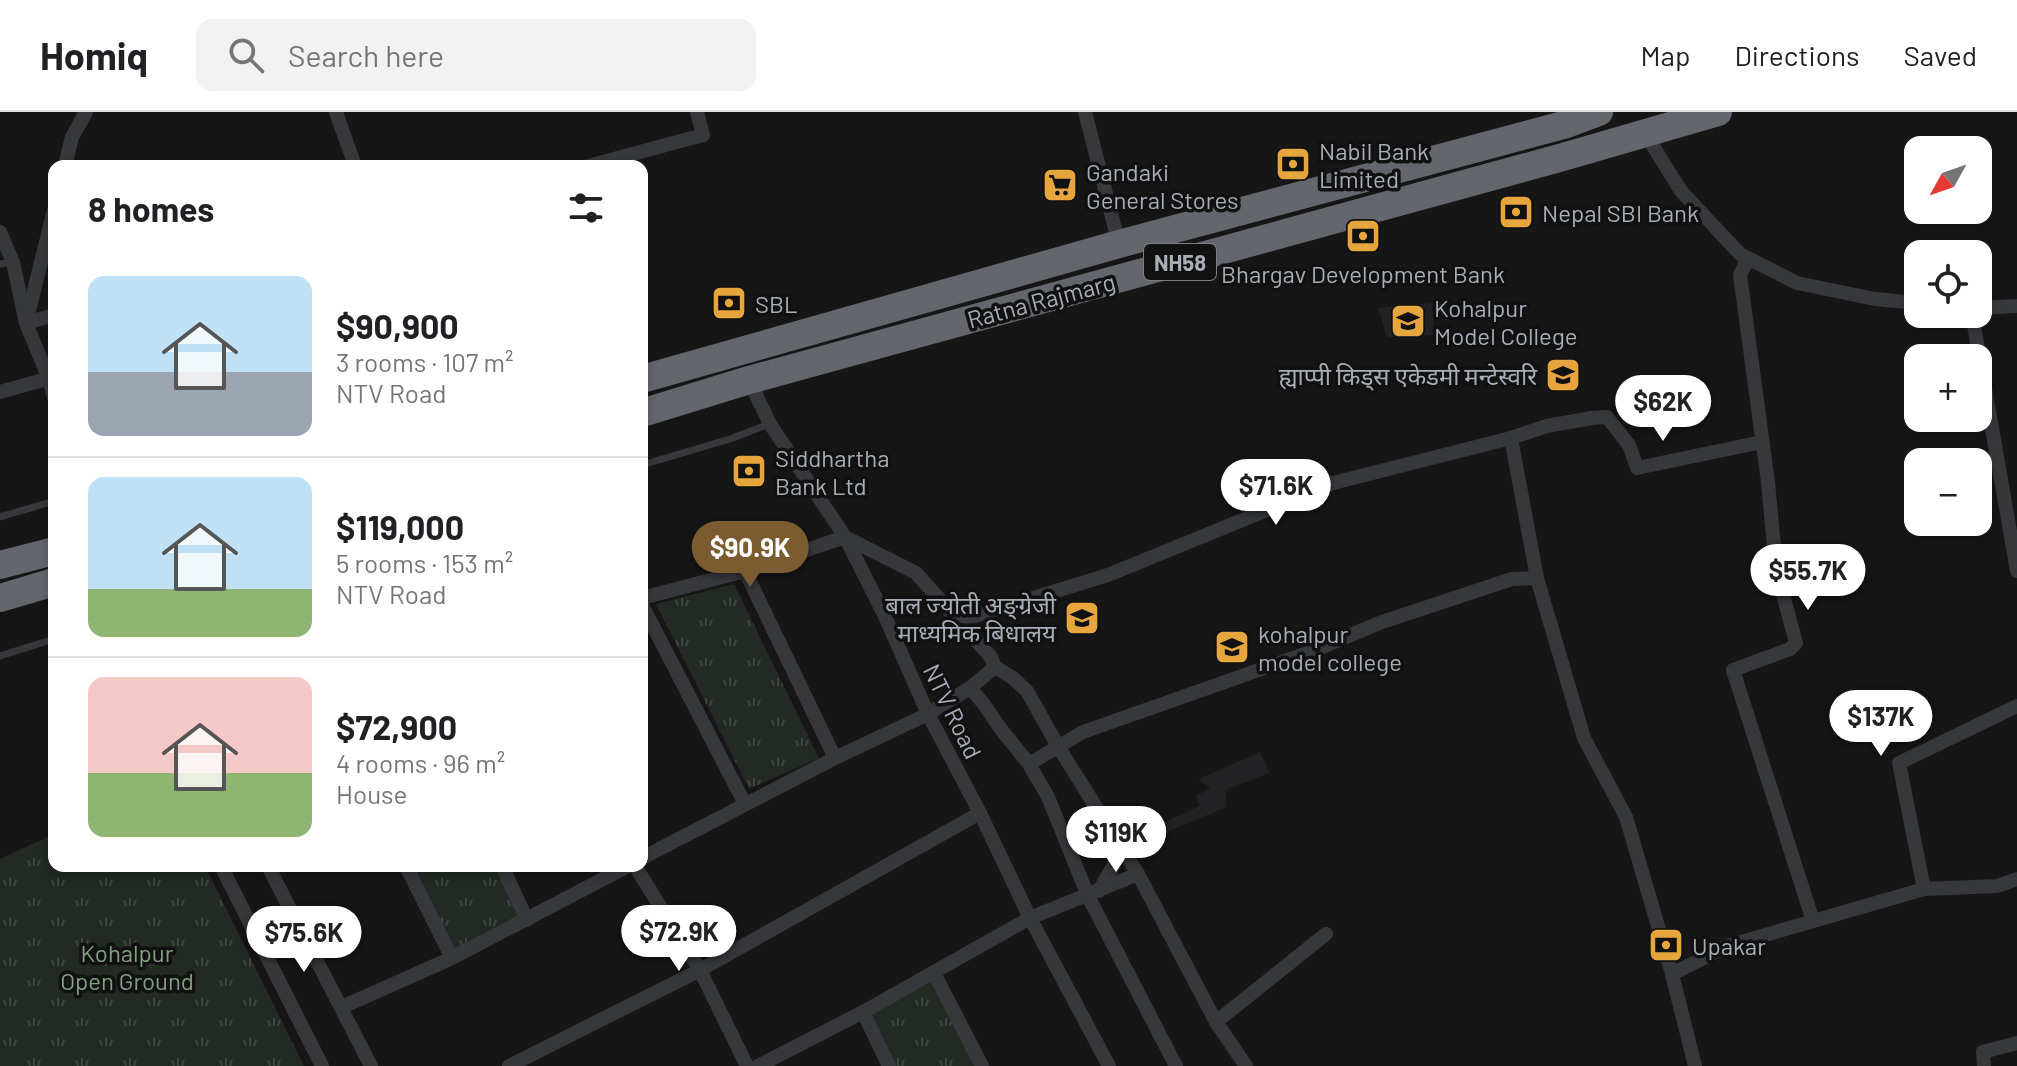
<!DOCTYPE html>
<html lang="en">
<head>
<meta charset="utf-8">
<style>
	body { margin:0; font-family:Barlow,"Noto Sans Devanagari",sans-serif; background:#f2f2f2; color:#202124; height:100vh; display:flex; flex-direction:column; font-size:30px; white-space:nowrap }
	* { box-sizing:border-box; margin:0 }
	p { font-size:26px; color:#757577 }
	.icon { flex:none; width:44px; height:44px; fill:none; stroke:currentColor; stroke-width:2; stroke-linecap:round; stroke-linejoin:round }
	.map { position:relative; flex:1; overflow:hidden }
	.panel { position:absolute; left:48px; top:48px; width:600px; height:712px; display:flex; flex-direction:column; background:#fff; border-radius:16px; box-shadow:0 4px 12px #0003 }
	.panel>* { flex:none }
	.needle { width:52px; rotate:230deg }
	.tools { position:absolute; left:1904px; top:24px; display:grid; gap:16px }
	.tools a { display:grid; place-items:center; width:88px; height:88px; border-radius:16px; background:#fff; box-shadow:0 4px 12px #0003; font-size:40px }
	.price { position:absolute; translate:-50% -68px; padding:0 18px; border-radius:28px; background:#fff; color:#222; font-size:26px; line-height:52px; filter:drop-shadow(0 2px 4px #0008) }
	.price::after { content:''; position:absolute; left:50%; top:48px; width:24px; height:18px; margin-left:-12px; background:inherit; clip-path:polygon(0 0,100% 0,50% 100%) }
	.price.current { background:#7a5c30; color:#fff }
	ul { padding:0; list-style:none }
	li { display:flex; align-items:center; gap:24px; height:200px; padding:0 40px }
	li+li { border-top:2px solid #e0e0e0 }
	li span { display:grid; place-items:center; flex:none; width:224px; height:160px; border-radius:16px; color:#555 }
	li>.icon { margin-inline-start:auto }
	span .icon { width:96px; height:96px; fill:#fffc; stroke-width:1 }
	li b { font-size:34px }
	h2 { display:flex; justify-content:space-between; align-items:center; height:96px; padding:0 40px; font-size:34px }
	header { display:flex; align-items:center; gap:48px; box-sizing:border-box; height:112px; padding:0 40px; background:#fff; border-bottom:2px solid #e0e0e0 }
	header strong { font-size:38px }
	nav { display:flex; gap:44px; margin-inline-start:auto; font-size:28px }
	.search { width:560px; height:72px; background:#f2f2f2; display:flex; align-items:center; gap:20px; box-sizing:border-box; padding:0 28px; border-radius:16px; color:#757577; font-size:30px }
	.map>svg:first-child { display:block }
	.built { fill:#222224 }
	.grass { fill:url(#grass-tufts) }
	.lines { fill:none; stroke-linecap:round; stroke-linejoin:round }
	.lane { stroke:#37383c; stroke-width:7 }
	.street { stroke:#37383c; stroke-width:14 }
	.highway { stroke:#63666d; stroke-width:28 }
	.labels { text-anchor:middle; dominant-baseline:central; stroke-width:7; stroke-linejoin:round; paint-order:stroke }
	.shield { fill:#111112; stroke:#7b7f86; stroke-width:2 }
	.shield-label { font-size:22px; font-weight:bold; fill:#a8aeb7 }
	.poi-label { font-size:24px; fill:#a8aeb7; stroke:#111112; text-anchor:start }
	.street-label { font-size:24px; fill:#a8aeb7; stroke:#111112 }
	.park-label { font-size:24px; fill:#81a181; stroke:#111112 }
</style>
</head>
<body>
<header>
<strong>Homiq</strong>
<div class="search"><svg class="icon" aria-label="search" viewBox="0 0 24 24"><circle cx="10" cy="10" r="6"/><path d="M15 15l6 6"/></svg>Search here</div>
<nav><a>Map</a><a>Directions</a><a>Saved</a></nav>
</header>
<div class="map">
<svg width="2017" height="954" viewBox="0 0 2017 954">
	<defs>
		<pattern id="grass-tufts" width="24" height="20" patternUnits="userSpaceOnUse" patternTransform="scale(2)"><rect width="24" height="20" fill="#222a23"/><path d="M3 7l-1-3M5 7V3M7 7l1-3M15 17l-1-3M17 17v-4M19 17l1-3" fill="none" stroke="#3f4641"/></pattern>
	</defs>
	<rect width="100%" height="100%" fill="#161617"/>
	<g class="built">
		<path d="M1432,191L1435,223L1387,225L1378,196Z"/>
		<path d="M1260,640L1270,661L1225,678L1227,695L1147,728L1145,720L1199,694L1196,684L1210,676L1199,667Z"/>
	</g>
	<g class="grass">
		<path d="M734,472L819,646L749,677L656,492Z"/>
		<path d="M54,722V754H205L304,954H0V747Z"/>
		<path d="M406,754H502L527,808L452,846Z"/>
		<path d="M931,866L979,954H893L868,901Z"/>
	</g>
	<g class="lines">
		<g class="lane">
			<path d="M0,152L13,150"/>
			<path d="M642,353L730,327L769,312"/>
			<path d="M0,405L54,389"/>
			<path d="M0,544L54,527"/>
		</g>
		<g class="street">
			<path d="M336,0L355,54"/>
			<path d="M1085,0L1119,132"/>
			<path d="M1645,21L1681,79L1740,142L1797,171L1875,187L1918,191"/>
			<path d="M65,54L72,25L86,0"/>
			<path d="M588,54L703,23L697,0"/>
			<path d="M54,98L26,211L54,203"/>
			<path d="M0,120L13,150L26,211L49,267L54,286"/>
			<path d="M1748,146L1740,163L1768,370L1776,456L1796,531L1790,537L1733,558L1813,809"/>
			<path d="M1978,196L2017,194"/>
			<path d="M1972,202L2017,459"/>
			<path d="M749,268L770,312L845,425L884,502L928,602L980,701L1030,806L1109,954"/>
			<path d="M0,280L54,265"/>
			<path d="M1511,326L1537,466L1584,626L1626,705L1672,862L1727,834L1924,777L1997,774L2017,767"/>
			<path d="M745,459L835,646"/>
			<path d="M642,486L745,459L845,425L916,461L991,545L995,555L970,576L983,591L1000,616L1029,652L1048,685L1088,784L1176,954"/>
			<path d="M642,493L745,692"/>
			<path d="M958,509L1108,463L1333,371L1511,326L1547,314L1592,306L1607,305L1629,333L1637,356L1762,330"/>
			<path d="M995,555L1013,566L1027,579L1059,636L1138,762L1216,910L1246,954"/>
			<path d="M1029,652L1083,620L1310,540L1382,510L1512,467L1537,466"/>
			<path d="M642,746L835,646L928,602L970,576"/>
			<path d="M221,754L322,954"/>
			<path d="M268,754L371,954"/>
			<path d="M406,754L452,846"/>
			<path d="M502,754L527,808"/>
			<path d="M635,754L700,858L747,954"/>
			<path d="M1924,777L1899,651L2017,594"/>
			<path d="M1099,779L1123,737"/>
			<path d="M934,861L982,954"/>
			<path d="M1672,862L1695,954"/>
			<path d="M342,895L452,846L628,754"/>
			<path d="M863,900L889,954"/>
			<path d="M1216,910L1326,822"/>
			<path d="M509,954L700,858L980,701"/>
			<path d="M758,954L863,900L1030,806L1138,762"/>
			<path d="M1984,954L1983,940L2017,931"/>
		</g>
		<g class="highway">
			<path d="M642,267L1119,132L1567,12L1599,0"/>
			<path d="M642,301L749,268L1563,45L1718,0"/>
			<path d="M0,453L54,439"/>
			<path d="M0,486L54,470"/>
		</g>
	</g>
	<defs>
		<g id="bank-square" transform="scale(1.8)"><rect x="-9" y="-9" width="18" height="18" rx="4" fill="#e7a53e" stroke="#111112"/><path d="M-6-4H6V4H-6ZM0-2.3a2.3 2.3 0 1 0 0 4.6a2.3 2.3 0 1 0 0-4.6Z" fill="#111"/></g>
		<g id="supermarket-square" transform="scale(1.8)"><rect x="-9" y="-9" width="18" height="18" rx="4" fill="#e7a53e" stroke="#111112"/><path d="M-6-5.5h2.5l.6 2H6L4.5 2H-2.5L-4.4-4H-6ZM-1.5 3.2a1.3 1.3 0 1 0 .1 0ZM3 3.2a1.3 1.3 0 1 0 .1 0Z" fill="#111"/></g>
		<g id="university-square" transform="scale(1.8)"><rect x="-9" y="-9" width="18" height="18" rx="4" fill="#e7a53e" stroke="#111112"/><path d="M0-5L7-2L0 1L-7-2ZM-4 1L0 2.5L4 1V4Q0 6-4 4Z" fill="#111"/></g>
		<g id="school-square" transform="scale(1.8)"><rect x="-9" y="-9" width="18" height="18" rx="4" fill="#e7a53e" stroke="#111112"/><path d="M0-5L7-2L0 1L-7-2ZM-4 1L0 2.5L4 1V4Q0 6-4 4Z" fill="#111"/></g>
	</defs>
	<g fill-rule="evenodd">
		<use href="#bank-square" x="1293" y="52"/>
		<use href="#supermarket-square" x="1060" y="73"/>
		<use href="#bank-square" x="1516" y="100"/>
		<use href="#bank-square" x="1363" y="124"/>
		<use href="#bank-square" x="729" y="191"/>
		<use href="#university-square" x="1408" y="209"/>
		<use href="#school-square" x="1563" y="263"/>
		<use href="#bank-square" x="749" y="359"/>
		<use href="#school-square" x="1082" y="506"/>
		<use href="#school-square" x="1232" y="535"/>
		<use href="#bank-square" x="1666" y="833"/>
	</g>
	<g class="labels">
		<rect class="shield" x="1144" y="132" width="72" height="36" rx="6"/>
		<g class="shield-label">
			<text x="1180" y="150">NH58</text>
		</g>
		<g class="poi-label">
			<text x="1319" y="38">Nabil Bank<tspan x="1319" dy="28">Limited</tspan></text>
			<text x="1086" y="59">Gandaki<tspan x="1086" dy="28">General Stores</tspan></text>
			<text x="1542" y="100">Nepal SBI Bank</text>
			<text x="1363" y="161" text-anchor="middle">Bhargav Development Bank</text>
			<text x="755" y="191">SBL</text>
			<text x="1434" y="195">Kohalpur<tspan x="1434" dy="28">Model College</tspan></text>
			<text x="1537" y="263" text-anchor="end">ह्याप्पी किड्स एकेडमी मन्टेस्वरि</text>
			<text x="775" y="345">Siddhartha<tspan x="775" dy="28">Bank Ltd</tspan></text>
			<text x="1056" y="492" text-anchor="end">बाल ज्योती अङ्ग्रेजी<tspan x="1056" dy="28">माध्यमिक बिधालय</tspan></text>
			<text x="1258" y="521">kohalpur<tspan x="1258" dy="28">model college</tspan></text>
			<text x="1692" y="833">Upakar</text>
		</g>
		<g class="street-label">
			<text transform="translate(1041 188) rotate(-15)">Ratna Rajmarg</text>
			<text transform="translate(953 599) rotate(64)">NTV Road</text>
		</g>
		<g class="park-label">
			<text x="127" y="840">Kohalpur<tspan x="127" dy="28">Open Ground</tspan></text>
		</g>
	</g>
</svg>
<div class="tools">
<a><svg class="needle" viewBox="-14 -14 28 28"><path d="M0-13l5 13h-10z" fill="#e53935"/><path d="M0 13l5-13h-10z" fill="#757577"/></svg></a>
<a><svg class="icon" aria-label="locate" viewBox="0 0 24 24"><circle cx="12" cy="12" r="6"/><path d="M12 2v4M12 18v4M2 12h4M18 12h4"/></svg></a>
<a>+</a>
<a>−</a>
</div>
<b class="price" style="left:1663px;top:331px">$62K</b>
<b class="price" style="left:1276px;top:415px">$71.6K</b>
<b class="price current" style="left:750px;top:477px">$90.9K</b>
<b class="price" style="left:1808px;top:500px">$55.7K</b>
<b class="price" style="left:1881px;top:646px">$137K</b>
<b class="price" style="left:1116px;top:762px">$119K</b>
<b class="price" style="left:679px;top:861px">$72.9K</b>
<b class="price" style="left:304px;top:862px">$75.6K</b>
<section class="panel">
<h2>8 homes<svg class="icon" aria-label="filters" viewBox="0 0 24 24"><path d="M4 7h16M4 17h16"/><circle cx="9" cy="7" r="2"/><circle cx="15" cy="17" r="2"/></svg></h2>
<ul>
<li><span style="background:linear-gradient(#bfe0f5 60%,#9aa5b1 0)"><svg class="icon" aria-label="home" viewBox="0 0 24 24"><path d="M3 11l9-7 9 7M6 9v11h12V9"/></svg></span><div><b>$90,900</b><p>3 rooms · 107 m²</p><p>NTV Road</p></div></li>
<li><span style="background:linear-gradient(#bfe0f5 70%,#8fb573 0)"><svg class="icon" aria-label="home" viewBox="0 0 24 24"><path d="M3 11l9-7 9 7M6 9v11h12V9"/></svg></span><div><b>$119,000</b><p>5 rooms · 153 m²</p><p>NTV Road</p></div></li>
<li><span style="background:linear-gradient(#f6c9c9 60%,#8fb573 0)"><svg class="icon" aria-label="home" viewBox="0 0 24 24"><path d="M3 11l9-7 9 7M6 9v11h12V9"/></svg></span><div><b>$72,900</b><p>4 rooms · 96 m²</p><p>House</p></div></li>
</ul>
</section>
</div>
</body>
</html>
